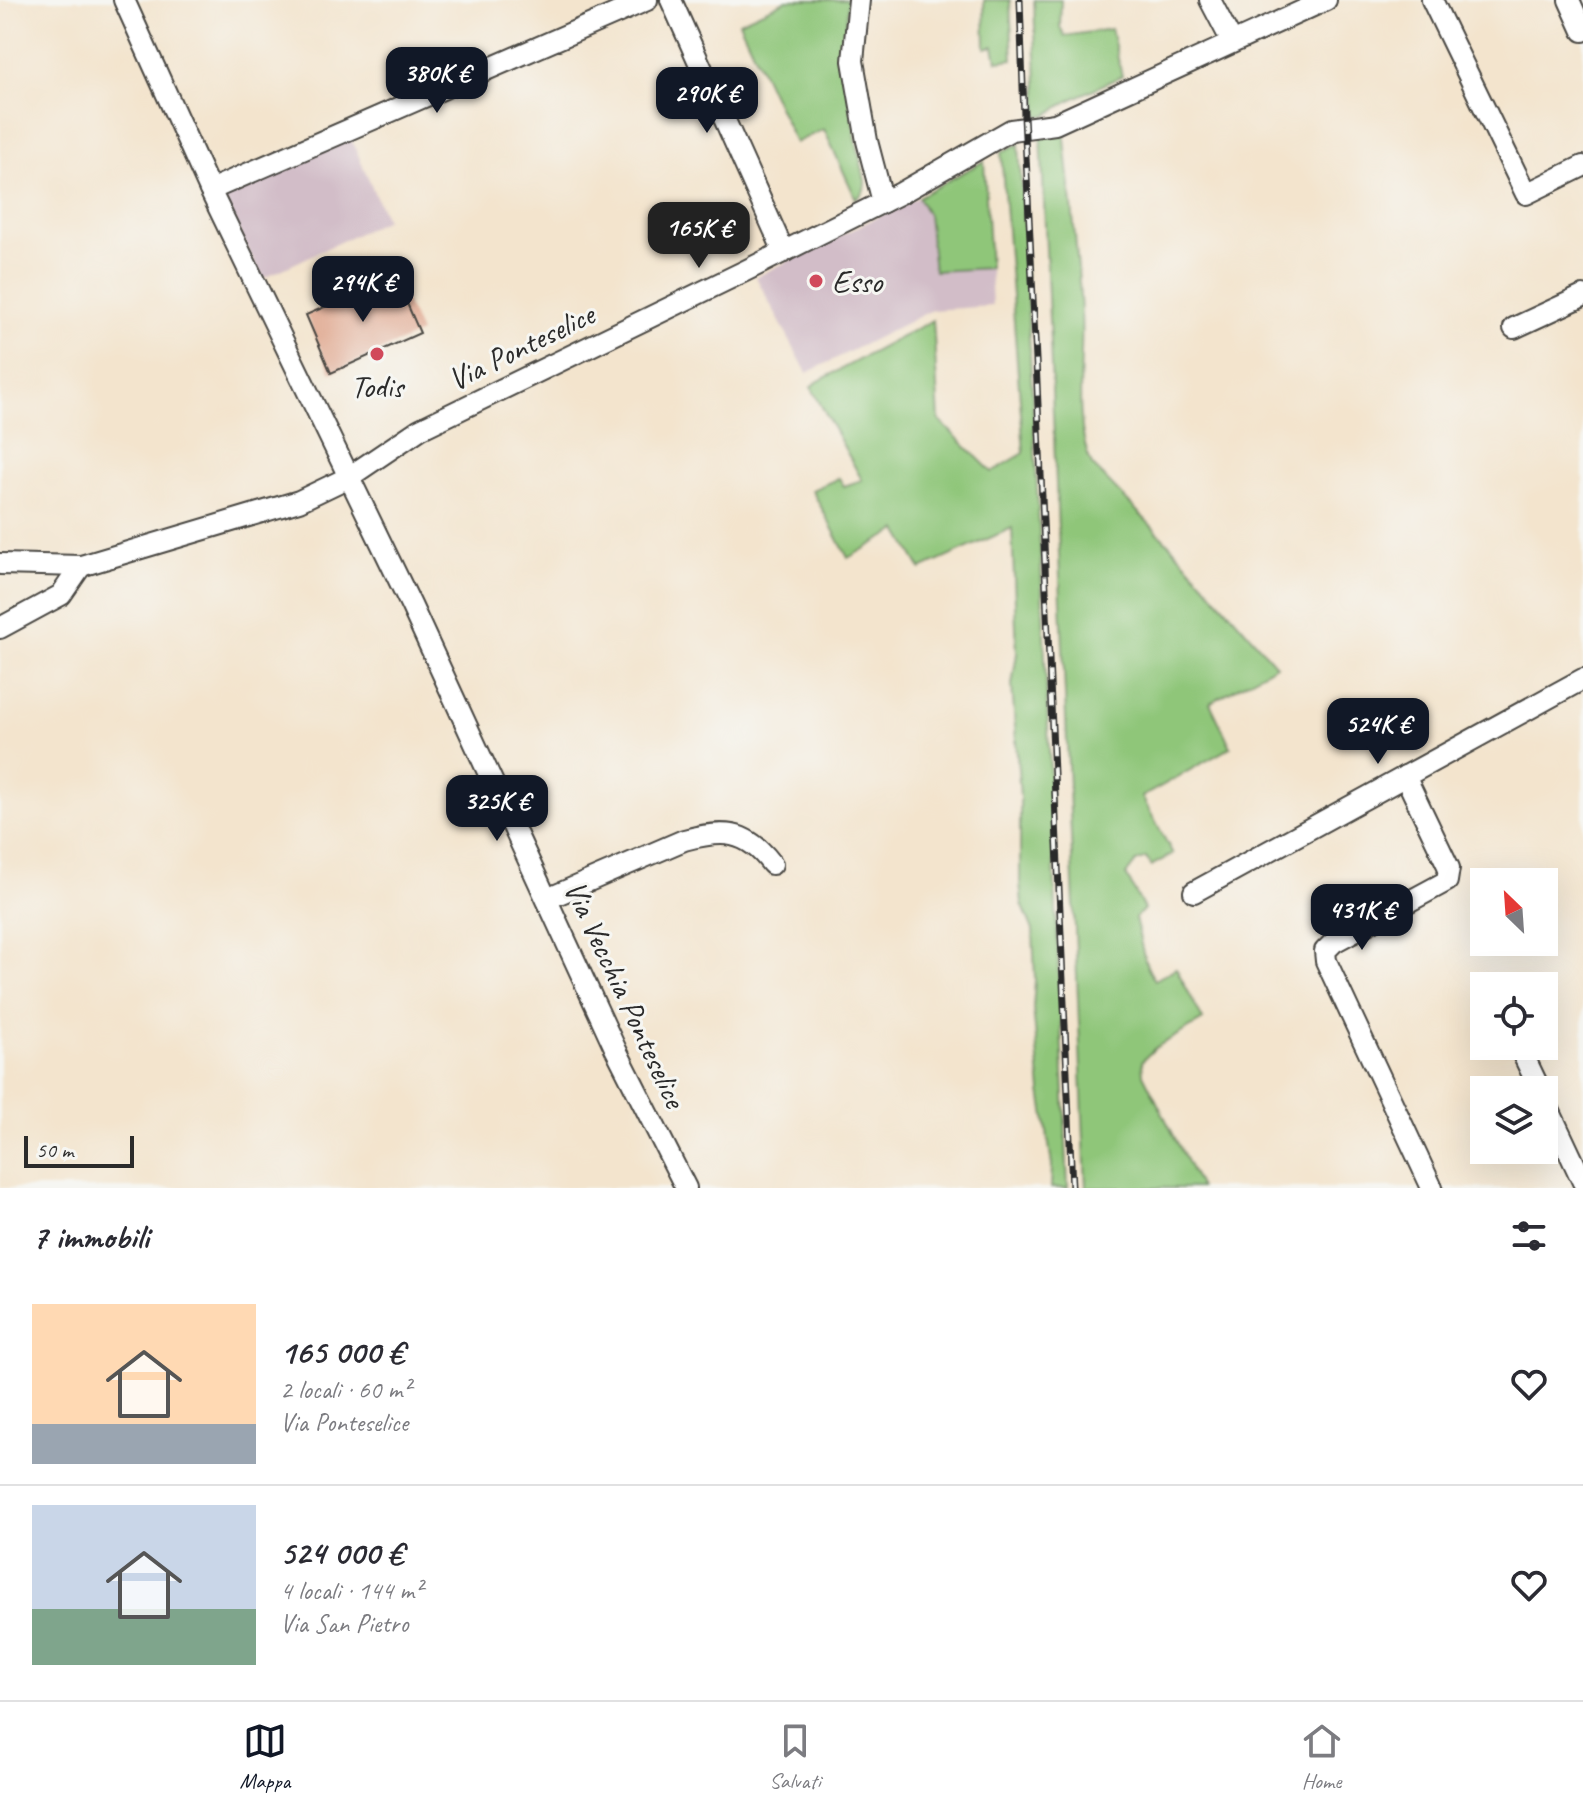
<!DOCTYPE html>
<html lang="it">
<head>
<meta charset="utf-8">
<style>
	body { margin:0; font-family:Caveat,sans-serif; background:#f7f7f7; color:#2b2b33; height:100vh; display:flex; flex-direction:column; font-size:30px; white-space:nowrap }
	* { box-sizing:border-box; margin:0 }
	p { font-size:26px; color:#7c7c81 }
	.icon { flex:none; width:44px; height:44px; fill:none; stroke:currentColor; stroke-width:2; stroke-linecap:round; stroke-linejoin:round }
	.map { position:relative; height:1188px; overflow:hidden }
	.panel { display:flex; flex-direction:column; background:#fff; flex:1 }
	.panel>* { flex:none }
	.needle { width:52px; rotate:335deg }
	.controls { position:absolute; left:1470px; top:868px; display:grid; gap:16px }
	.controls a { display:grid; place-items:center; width:88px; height:88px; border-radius:0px; background:#fff; box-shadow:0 8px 32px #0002; font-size:40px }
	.scale { position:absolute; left:24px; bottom:20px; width:110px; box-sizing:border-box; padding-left:8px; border:4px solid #2b2b2b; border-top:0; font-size:22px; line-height:28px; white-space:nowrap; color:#2b2b2b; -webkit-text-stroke:6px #f6f6f2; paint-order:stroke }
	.price { position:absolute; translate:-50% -68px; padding:0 18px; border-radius:16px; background:#111827; color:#fff; font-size:26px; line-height:52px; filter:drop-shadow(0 2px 4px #0008) }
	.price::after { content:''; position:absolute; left:50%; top:48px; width:24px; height:18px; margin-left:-12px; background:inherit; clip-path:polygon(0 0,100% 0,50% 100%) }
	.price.selected { background:#222; color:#fff }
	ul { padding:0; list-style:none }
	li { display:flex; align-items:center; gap:24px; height:200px; padding:0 32px }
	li+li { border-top:2px solid #e1e1e2 }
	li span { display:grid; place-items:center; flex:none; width:224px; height:160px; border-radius:0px; color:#555 }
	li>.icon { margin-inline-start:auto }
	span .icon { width:96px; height:96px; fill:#fffc; stroke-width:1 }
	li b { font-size:34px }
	h2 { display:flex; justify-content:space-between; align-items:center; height:96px; padding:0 32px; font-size:34px }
	.dock { display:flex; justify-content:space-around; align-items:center; height:112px; border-top:2px solid #e1e1e2; background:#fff; font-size:22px; color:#7c7c81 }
	.dock a { display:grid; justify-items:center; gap:4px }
	.dock .selected { color:#111827 }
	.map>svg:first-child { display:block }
	.industrial { fill:#d2bdc8 }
	.green { fill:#8fc679; stroke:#5d7852; stroke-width:2 }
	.building { fill:#e0a890 }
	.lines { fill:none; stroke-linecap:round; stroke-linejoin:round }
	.minor-casing { stroke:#494743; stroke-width:24 }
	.minor { stroke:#fff; stroke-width:20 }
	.rail-casing { stroke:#2b2b2b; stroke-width:7 }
	.rail { stroke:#f6f6f2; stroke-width:4; stroke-dasharray:12; stroke-linecap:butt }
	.poi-dot { fill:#d1495b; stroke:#f6f6f2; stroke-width:3 }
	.labels { text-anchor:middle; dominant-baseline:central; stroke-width:6; stroke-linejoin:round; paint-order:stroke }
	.poi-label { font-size:32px; fill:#2b2b2b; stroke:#f6f6f2; text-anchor:start }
	.street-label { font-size:32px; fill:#2b2b2b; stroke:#f6f6f2 }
</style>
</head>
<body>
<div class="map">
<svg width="1583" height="1188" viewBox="0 0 1583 1188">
	<rect width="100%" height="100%" fill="#f6f6f2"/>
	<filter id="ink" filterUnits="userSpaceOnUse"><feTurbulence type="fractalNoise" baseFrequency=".0125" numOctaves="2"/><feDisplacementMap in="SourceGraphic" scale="16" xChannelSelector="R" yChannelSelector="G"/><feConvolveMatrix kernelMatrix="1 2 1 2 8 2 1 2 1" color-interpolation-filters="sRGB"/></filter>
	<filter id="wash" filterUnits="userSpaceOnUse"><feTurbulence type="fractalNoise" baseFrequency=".006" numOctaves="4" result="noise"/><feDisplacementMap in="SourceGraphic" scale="32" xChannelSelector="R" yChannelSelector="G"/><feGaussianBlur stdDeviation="1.8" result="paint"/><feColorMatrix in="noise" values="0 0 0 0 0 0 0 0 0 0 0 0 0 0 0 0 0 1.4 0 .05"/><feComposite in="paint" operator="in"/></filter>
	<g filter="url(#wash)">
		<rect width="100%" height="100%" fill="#f3e4cd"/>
		<g class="industrial">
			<path d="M350,136L386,220L262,279L220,191Z"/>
			<path d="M918,197L928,215L934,271L990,268L992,306L932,310L807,373L756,277Z"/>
		</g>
		<g class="green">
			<path d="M787,0H848C841,61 851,122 865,181C865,190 863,194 856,199L824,129L795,143L739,22Z"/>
			<path d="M984,0H1010L1013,59L997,61L994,46L985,48Z"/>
			<path d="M1034,0H1061L1060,27L1065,36L1111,29L1122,76L1070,100L1047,115L1038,116Z"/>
			<path d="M1064,129C1070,190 1078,252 1081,313C1084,359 1072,423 1092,465L1175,550L1276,665L1210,703L1231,747L1142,797L1173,854L1151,866L1146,858L1136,862L1126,875L1144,909L1135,919C1142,940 1141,962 1155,980L1176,968L1203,1020L1155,1048L1142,1061L1143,1074L1200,1188H1086L1041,132Z"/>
			<path d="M1019,144L1041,565L1068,1188H1051L1052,1165L1041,1091L1033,1008L1035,980L1033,930L1022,904L1020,882V797L1012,685L1017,653L1012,528L921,569L898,530L848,558L812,490L839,478L844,486L862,480L811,387L815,383L933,320L939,420L992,472L1024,453L1001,152Z"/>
			<path d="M984,161L990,268L934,271L928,215L918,197Z"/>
		</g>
		<g id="blocks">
			<path class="building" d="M395,276L420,333L331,373L306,315Z"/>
		</g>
	</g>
	<g filter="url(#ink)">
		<use href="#blocks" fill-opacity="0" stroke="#494743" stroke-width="2"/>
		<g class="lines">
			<g class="minor-casing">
				<g id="minor">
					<path d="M124,0L210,190L411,605L616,1050L686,1188"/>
					<path d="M671,0L784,252"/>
					<path d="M859,0L853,61L867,141L883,202"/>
					<path d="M1210,0L1232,42"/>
					<path d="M1432,0L1526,194L1583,166"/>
					<path d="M1569,0L1583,31"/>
					<path d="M210,190L647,0"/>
					<path d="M1514,328L1583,296"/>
					<path d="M0,564L81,566L299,501L349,477L420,429L745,271L901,193L1011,130L1055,124L1326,0"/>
					<path d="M0,628L61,595L81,566"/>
					<path d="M1405,776L1449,868L1447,881L1334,942L1325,951L1326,961L1432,1188"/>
					<path d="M1194,892L1583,679"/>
					<path d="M547,899L684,840C722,830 746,829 772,864"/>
					<path d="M1519,1046L1540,1090"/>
					<path d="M1544,1099L1583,1182"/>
				</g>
			</g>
			<use href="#minor" class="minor"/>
			<g class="rail-casing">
				<path id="rail" d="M1020,0L1024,116L1036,360L1072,1188"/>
			</g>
			<use href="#rail" class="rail"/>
		</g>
	</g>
	<g class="poi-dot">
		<circle cx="816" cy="281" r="8"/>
		<circle cx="377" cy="354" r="8"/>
	</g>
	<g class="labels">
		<g class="poi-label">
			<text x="832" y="281">Esso</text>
			<text x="377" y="386" text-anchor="middle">Todis</text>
		</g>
		<g class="street-label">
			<text transform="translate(521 347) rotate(-26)">Via Ponteselice</text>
			<text transform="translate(625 994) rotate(65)">Via Vecchia Ponteselice</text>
		</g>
	</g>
</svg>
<div class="controls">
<a><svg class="needle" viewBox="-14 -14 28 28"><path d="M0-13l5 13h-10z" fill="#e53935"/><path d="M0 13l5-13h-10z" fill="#7c7c81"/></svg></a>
<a><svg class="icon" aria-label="locate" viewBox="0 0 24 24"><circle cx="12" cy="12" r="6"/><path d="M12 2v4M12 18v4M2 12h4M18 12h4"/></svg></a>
<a><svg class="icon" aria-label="layers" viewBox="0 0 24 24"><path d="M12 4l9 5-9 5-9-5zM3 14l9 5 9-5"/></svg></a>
</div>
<div class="scale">50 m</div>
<b class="price" style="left:437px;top:115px">380K €</b>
<b class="price" style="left:707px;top:135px">290K €</b>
<b class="price selected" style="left:699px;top:270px">165K €</b>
<b class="price" style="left:363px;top:324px">294K €</b>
<b class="price" style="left:1378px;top:766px">524K €</b>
<b class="price" style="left:497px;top:843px">325K €</b>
<b class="price" style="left:1362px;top:952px">431K €</b>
</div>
<section class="panel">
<h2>7 immobili<svg class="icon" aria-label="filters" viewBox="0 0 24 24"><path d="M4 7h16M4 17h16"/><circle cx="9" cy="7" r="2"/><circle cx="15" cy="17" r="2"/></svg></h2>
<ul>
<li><span style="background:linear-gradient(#ffd9b3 75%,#9aa5b1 0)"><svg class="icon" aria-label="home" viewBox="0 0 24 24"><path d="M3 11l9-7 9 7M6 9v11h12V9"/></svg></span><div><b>165 000 €</b><p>2 locali · 60 m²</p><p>Via Ponteselice</p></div><svg class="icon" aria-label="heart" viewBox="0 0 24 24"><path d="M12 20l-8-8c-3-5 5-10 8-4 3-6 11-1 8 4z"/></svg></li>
<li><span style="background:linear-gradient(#c9d6e8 65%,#7fa58c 0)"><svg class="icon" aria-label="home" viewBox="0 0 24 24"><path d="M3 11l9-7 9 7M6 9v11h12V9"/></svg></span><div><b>524 000 €</b><p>4 locali · 144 m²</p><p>Via San Pietro</p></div><svg class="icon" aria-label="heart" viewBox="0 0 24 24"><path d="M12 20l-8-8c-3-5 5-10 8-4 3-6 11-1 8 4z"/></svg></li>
</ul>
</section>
<nav class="dock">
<a class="selected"><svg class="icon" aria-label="map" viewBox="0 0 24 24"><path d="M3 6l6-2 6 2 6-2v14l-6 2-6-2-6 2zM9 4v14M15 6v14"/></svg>Mappa</a>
<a><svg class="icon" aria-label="saved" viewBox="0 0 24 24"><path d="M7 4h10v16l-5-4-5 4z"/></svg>Salvati</a>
<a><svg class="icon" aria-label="home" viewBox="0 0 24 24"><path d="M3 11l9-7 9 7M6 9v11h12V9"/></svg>Home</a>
</nav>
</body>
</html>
